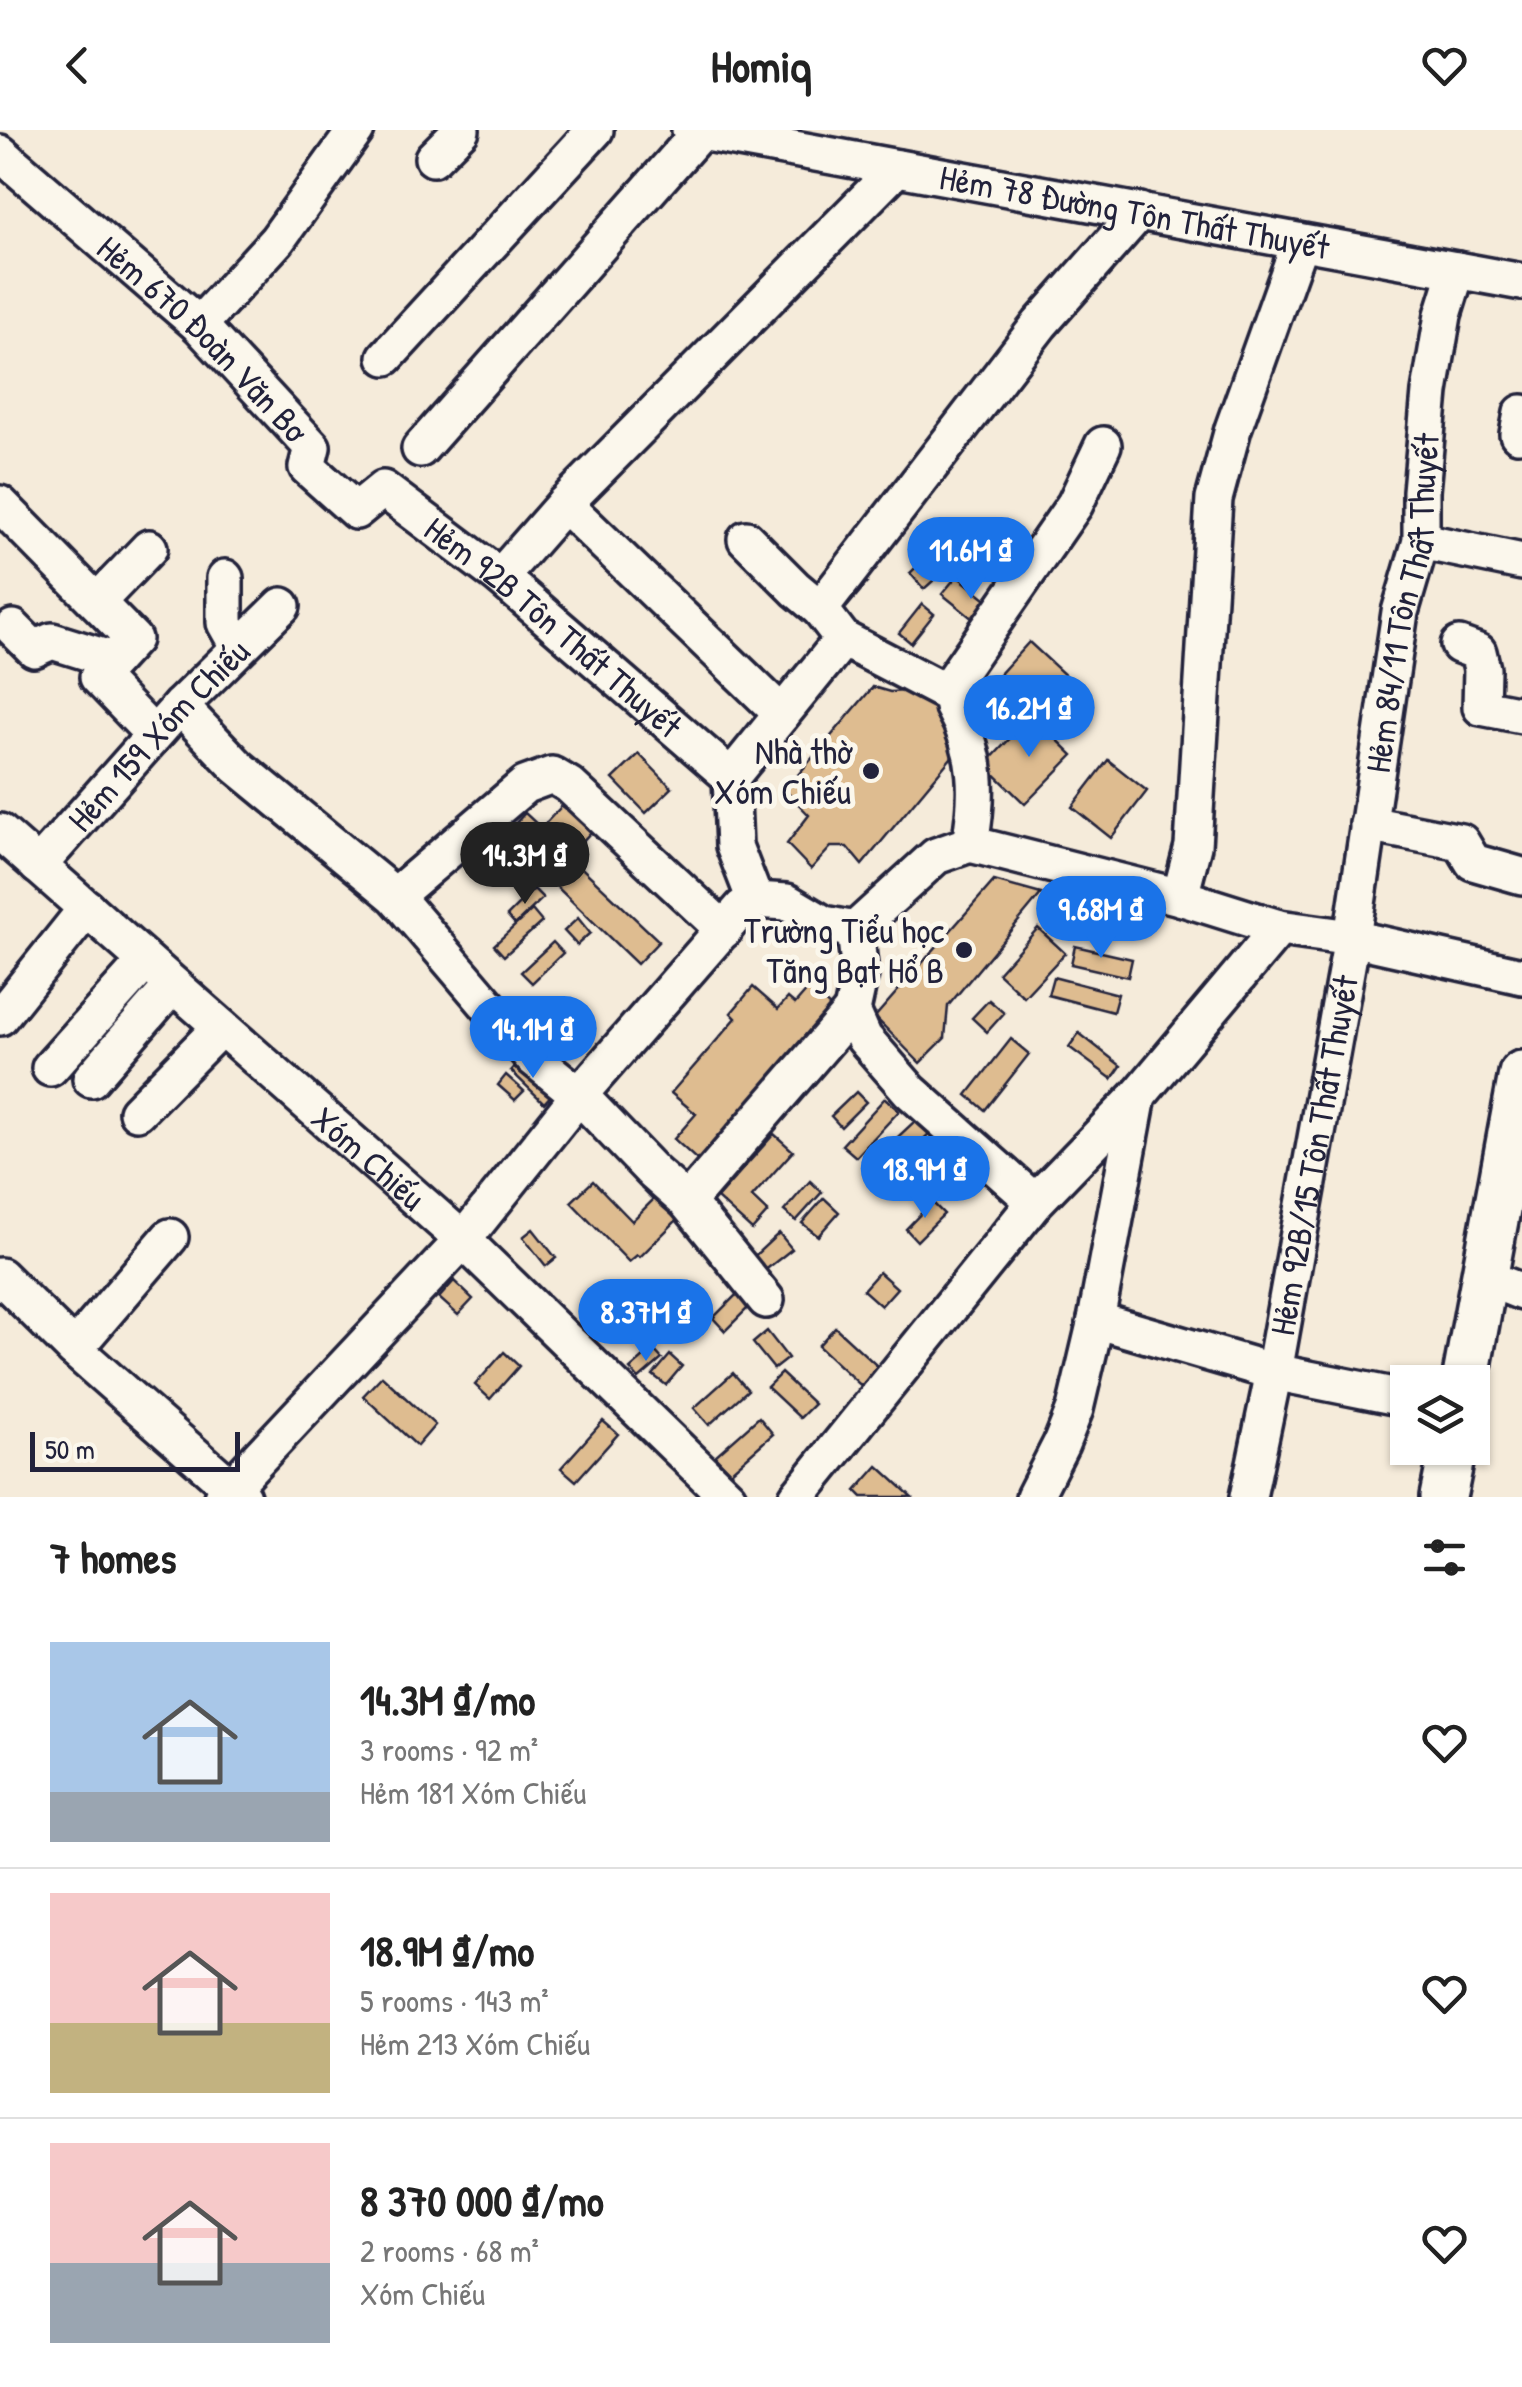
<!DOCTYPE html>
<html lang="en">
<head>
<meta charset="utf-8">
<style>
	body { margin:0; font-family:"Patrick Hand",sans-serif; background:#f2f2f2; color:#222; height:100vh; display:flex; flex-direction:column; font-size:38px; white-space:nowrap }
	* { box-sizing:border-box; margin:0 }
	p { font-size:32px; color:#767676 }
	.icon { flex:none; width:55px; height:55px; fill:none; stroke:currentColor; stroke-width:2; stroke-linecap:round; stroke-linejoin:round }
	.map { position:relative; height:1367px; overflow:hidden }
	.panel { display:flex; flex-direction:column; background:#fff; flex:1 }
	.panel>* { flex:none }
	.fabs { position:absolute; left:1390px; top:1235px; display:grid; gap:20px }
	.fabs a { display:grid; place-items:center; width:100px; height:100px; border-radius:0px; background:#fff; box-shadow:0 2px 8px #0004; font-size:50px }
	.scale { position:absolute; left:30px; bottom:25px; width:210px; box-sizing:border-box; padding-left:10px; border:5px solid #22223b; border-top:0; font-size:28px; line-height:35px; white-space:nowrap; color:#22223b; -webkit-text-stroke:8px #fbf7ec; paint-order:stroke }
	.price { position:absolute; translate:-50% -85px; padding:0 22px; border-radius:35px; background:#1a73e8; color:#fff; font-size:32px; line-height:65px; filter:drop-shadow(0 2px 5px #0008) }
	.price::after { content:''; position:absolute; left:50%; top:60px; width:30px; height:22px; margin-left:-15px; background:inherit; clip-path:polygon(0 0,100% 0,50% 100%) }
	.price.on { background:#222; color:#fff }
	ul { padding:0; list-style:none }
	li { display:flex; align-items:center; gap:30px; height:250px; padding:0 50px }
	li+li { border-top:2px solid #e0e0e0 }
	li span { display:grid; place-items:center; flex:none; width:280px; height:200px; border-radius:0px; color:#555 }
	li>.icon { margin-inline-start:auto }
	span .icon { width:120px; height:120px; fill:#fffc; stroke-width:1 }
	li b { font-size:42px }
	h2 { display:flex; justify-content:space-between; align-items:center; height:120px; padding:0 50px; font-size:42px }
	header { display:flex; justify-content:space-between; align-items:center; height:130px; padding:0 50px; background:#fff; font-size:45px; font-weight:700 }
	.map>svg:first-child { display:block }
	.building { fill:#debc90; stroke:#22223b; stroke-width:2.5 }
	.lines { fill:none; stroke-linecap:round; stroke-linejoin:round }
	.minor-casing { stroke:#22223b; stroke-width:42 }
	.major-casing { stroke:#22223b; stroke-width:52 }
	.minor { stroke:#fbf7ec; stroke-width:35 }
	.major { stroke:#fbf7ec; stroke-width:45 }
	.poi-dot { fill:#22223b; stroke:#fbf7ec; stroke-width:4 }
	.labels { text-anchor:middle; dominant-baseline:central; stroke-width:10; stroke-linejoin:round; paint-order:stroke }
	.street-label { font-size:35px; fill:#22223b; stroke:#fbf7ec }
	.poi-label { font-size:35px; fill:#22223b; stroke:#fbf7ec; text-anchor:end }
</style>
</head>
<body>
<header><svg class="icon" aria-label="back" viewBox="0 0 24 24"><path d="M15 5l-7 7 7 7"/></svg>Homiq<svg class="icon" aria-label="heart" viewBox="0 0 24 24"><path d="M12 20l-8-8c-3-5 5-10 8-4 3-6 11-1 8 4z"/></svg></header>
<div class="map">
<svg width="1522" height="1367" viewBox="0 0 1522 1367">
	<rect width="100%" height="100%" fill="#f5ebda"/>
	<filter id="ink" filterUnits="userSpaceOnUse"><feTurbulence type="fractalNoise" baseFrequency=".01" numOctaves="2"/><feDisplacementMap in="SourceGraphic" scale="20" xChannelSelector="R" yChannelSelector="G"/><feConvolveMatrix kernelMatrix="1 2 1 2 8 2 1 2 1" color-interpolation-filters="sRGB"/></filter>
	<g filter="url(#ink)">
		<g class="building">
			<path d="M937,417L952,434L924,459L910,443Z"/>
			<path d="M855,443L867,453L847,477L835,467Z"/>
			<path d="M957,446L999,479L984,498L942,464Z"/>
			<path d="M922,474L934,484L911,513L899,503Z"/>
			<path d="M1029,512L1067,547L1039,578L1000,544Z"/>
			<path d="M873,557L890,562L925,560L948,585L956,622L862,735L847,717H831L811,739L787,714L809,685L785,660Z"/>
			<path d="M1032,585L1073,625L1025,674L985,635Z"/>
			<path d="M639,624L672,658L646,683L613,649Z"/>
			<path d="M1108,630L1147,661L1111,708L1072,677Z"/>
			<path d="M574,663L602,690L569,726L659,811L637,834L504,706L525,683L541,698Z"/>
			<path d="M994,751L1041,764L948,876L945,908L920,933L875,887Z"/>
			<path d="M534,759L543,768L515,795L507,786Z"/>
			<path d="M532,780L542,792L504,826L494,815Z"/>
			<path d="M578,788L590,803L577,815L564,801Z"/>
			<path d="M1038,798L1065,823L1024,867L998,843Z"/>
			<path d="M553,812L563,823L532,853L521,842Z"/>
			<path d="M1075,816L1132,829L1128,847L1071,834Z"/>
			<path d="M1053,847L1118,864L1113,882L1048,865Z"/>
			<path d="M753,857L778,879L788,868L795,874L809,858L830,877L807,904L814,910L708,1040L674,1009L696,984L671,963L736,888L731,883Z"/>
			<path d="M989,870L1004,883L987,902L972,888Z"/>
			<path d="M1079,903L1121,936L1112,949L1069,917Z"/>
			<path d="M1011,909L1029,924L985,980L967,965Z"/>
			<path d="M521,930L554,962L544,973L511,941Z"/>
			<path d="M506,945L524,961L515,970L498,955Z"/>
			<path d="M856,962L866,972L841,997L831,986Z"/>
			<path d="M885,968L899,981L856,1027L842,1015Z"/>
			<path d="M916,990L929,1004L900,1031L887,1017Z"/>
			<path d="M774,1004L793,1021L752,1067L768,1082L752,1100L717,1068Z"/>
			<path d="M654,1048L686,1081L640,1127L637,1125L629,1132L571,1072L593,1051L632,1091L653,1070L642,1059Z"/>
			<path d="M810,1051L822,1062L796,1091L784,1081Z"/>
			<path d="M824,1068L839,1082L818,1106L802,1093Z"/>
			<path d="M932,1072L944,1084L917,1111L906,1099Z"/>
			<path d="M533,1099L556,1128L546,1136L523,1107Z"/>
			<path d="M779,1103L792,1119L759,1145L748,1132Z"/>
			<path d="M879,1142L897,1158L881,1176L863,1160Z"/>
			<path d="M454,1151L473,1169L458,1185L439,1168Z"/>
			<path d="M746,1155L759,1167L725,1201L713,1188Z"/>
			<path d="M654,1173L665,1185L649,1200L637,1189Z"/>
			<path d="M835,1197L887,1245L870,1264L818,1216Z"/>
			<path d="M767,1201L788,1228L774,1239L753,1213Z"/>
			<path d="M653,1219L662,1229L639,1249L630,1239Z"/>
			<path d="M504,1222L519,1236L490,1269L475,1255Z"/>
			<path d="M670,1225L682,1236L666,1255L653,1245Z"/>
			<path d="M733,1243L748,1260L709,1295L694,1278Z"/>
			<path d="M781,1243L814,1274L800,1288L767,1257Z"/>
			<path d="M382,1246L435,1295L417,1316L363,1266Z"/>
			<path d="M759,1287L773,1304L730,1342L715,1326Z"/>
			<path d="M603,1291L618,1304L576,1351L561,1338Z"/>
			<path d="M878,1336L912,1367H862L856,1361Z"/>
		</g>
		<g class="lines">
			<g class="minor-casing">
				<g id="minor">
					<path id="s1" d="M690,0L1522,152"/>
					<path id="s2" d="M0,23L199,195L312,317L307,337L356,381L383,359L500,447L731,647L734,716L755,770"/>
					<path d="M433,28L461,0"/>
					<path d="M199,195L277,110L356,0"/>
					<path d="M386,227L595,0"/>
					<path d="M1518,304L1522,283"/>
					<path d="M420,319L700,2"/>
					<path d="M0,374L133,509L98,547L154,605"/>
					<path d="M564,374L782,584"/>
					<path d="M746,409L796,459L820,479L843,509L945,562L1075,374L1103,315"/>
					<path d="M1421,411L1522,432"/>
					<path d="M500,447L564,374L897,38"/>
					<path d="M225,448V493L239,518"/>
					<path d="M97,472L149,418"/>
					<path d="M820,479L1040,194L1140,81"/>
					<path d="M13,498L34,519L52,511L113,530"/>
					<path d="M1459,515L1478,522L1482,539L1481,577L1522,585"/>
					<path d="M180,576L237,636L395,766L532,927L579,965L654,1043L687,1072L852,881"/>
					<path d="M953,577C979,623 979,664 970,714"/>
					<path d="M731,647L843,509"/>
					<path d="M1368,694L1461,712L1473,732L1522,746"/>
					<path id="s3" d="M0,702L463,1110L728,1367"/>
					<path id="s4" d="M38,736L180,576L282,476"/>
					<path d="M395,766L525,655L552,645L569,655L724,800"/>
					<path d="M1180,767L1193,716L1214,369L1233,299L1300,112"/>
					<path d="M755,770L787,772L824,794L855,800L936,726L970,714L1180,767L1279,798L1352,808L1522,846"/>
					<path d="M855,800L860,844L852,881L864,908L910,961L1035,1072"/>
					<path d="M0,887L87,778"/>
					<path d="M50,938L146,831"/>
					<path d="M91,949L173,855"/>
					<path d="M137,982L221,897"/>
					<path d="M687,1072L766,1170"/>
					<path d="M0,1146L74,1219L242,1367"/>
					<path d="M1484,1147L1522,1162"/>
					<path d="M1096,1190L1274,1242L1408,1269"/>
					<path d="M74,1219L170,1107"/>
					<path d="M222,1367L463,1110L579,965L742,778L755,770"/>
					<path d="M797,1367L1035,1072L1138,966L1279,798"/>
					<path d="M1034,1367L1061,1314L1075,1279L1096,1190L1138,966"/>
					<path id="s5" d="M1248,1367L1274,1242L1352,808L1400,482L1421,411V361L1430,262L1443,185L1457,140"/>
				</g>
			</g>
			<g class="major-casing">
				<g id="major">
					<path d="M1465,1252L1522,944"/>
					<path d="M1443,1367L1453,1318"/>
				</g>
			</g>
			<use href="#minor" class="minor"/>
			<use href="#major" class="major"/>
		</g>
	</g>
	<g class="poi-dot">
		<circle cx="871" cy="641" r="10"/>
		<circle cx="964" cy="820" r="10"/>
	</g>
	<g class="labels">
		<g class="street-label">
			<text stroke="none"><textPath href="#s1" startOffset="452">Hẻm 78 Đường Tôn Thất Thuyết</textPath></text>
			<text stroke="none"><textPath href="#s2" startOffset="275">Hẻm 670 Đoàn Văn Bơ</textPath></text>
			<text stroke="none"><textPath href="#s5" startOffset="908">Hẻm 84/11 Tôn Thất Thuyết</textPath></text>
			<text stroke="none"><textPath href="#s2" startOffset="770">Hẻm 92B Tôn Thất Thuyết</textPath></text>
			<text stroke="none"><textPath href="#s4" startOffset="178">Hẻm 159 Xóm Chiếu</textPath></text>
			<text stroke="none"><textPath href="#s5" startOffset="348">Hẻm 92B/15 Tôn Thất Thuyết</textPath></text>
			<text stroke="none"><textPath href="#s3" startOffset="492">Xóm Chiếu</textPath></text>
		</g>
		<g class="poi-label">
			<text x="851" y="621">Nhà thờ<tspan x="851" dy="40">Xóm Chiếu</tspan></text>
			<text x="944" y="800">Trường Tiểu học<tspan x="944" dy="40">Tăng Bạt Hổ B</tspan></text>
		</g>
	</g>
</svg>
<div class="fabs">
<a><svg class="icon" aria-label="layers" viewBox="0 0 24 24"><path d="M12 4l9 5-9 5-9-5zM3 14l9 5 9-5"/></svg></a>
</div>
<div class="scale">50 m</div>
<b class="price" style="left:971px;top:472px">11.6M ₫</b>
<b class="price" style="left:1029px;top:630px">16.2M ₫</b>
<b class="price on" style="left:525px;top:777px">14.3M ₫</b>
<b class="price" style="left:1101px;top:831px">9.68M ₫</b>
<b class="price" style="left:533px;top:951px">14.1M ₫</b>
<b class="price" style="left:925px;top:1091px">18.9M ₫</b>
<b class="price" style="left:646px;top:1234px">8.37M ₫</b>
</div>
<section class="panel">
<h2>7 homes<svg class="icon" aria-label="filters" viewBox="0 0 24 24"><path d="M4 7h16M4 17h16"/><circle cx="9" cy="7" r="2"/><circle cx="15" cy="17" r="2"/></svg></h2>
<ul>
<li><span style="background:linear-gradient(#a9c7e8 75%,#9aa5b1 0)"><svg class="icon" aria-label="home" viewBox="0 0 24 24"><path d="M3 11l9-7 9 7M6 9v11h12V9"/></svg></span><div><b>14.3M ₫/mo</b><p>3 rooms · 92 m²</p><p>Hẻm 181 Xóm Chiếu</p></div><svg class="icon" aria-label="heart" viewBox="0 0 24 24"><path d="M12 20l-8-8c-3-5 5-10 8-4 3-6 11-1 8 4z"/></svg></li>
<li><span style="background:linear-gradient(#f6c9c9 65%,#c2b280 0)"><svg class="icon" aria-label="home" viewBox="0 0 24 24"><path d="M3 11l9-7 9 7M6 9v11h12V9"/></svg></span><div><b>18.9M ₫/mo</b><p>5 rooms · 143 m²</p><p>Hẻm 213 Xóm Chiếu</p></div><svg class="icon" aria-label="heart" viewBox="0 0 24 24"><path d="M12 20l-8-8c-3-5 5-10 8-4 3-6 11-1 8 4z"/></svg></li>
<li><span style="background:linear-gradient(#f6c9c9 60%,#9aa5b1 0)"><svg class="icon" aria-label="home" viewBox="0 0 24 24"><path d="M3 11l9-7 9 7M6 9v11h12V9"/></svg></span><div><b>8 370 000 ₫/mo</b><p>2 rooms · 68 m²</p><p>Xóm Chiếu</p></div><svg class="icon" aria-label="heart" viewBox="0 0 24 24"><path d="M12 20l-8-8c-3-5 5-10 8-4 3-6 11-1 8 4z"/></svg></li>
</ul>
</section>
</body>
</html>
